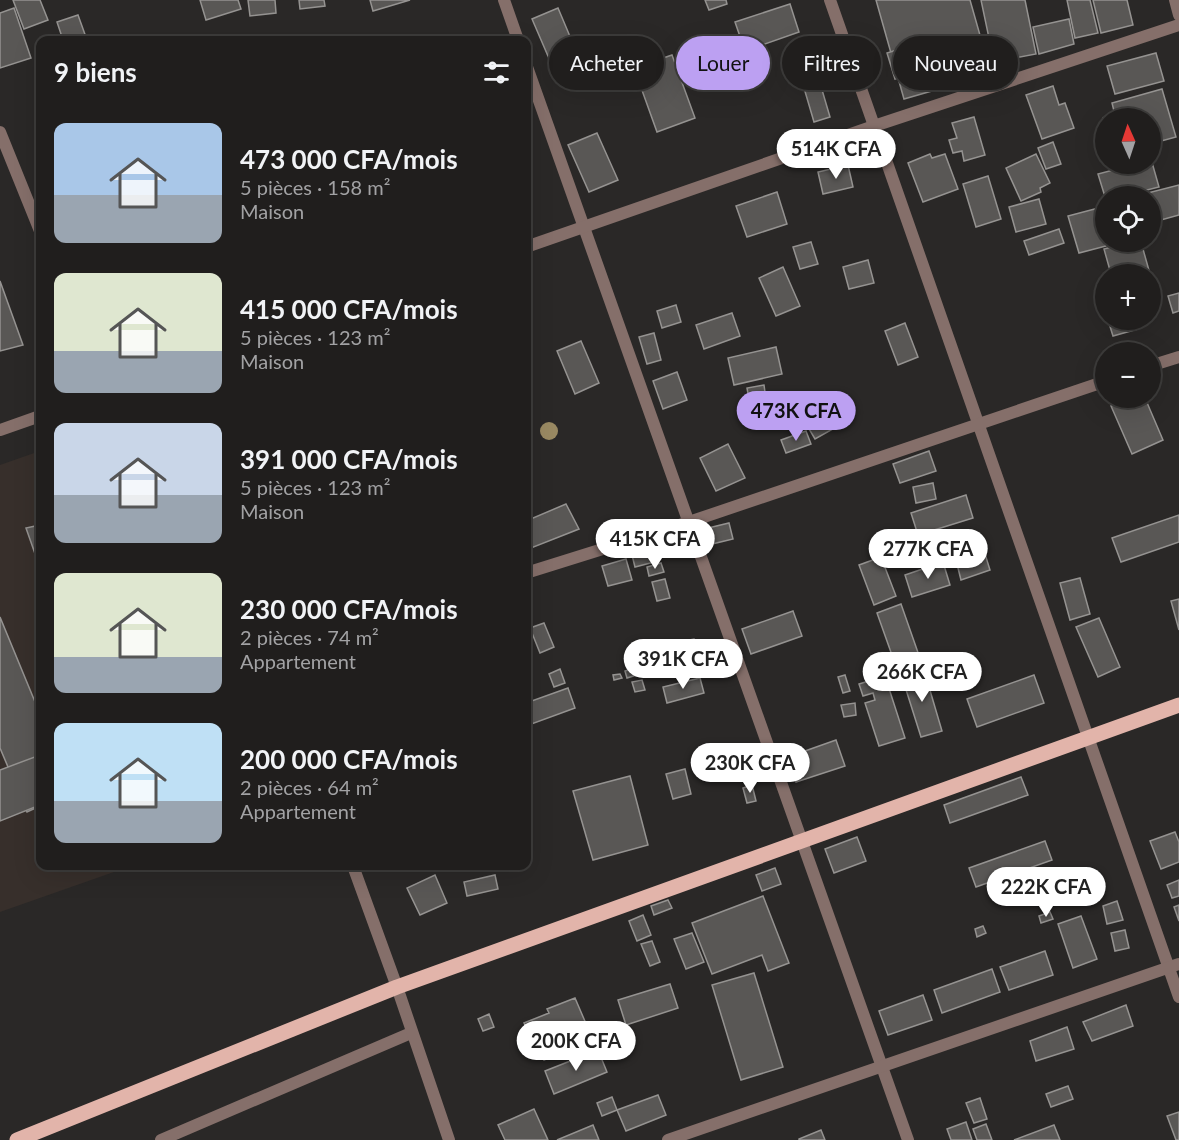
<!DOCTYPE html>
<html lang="fr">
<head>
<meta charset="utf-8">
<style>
	body { margin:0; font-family:Lato,sans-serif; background:#282726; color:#f1f3f6; height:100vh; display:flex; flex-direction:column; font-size:22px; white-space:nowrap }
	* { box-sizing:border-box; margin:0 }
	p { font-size:20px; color:#a2a2a4 }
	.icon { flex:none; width:33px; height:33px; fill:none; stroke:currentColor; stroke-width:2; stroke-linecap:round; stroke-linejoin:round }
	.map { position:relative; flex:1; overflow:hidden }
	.panel { position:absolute; left:36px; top:36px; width:495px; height:834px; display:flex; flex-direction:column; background:#201e1d; border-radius:12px; box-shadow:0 6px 24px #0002,0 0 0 2px #3d3c3b }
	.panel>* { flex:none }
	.banner { position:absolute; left:549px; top:36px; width:540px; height:54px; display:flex; gap:12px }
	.needle { width:39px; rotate:357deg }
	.buttons { position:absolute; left:1095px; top:108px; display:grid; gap:12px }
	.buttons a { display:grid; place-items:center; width:66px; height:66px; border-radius:50%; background:#201e1d; box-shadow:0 6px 24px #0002,0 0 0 2px #3d3c3b; font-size:30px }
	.price { position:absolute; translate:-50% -51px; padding:0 14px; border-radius:21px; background:#fff; color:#222; font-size:20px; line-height:39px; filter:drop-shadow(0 2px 3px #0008) }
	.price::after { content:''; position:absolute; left:50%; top:36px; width:18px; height:14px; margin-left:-9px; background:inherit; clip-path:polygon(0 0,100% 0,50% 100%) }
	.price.current { background:#bca0f2; color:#111 }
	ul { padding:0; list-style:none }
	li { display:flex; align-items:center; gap:18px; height:150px; padding:0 18px }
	li span { display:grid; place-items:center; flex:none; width:168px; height:120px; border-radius:12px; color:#555 }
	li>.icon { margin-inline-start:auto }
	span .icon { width:72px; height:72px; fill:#fffc; stroke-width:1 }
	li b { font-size:26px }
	h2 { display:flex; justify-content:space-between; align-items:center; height:72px; padding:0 18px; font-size:26px }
	.chip { padding:0 21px; border-radius:27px; background:#201e1d; box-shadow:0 6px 24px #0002,0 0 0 2px #3d3c3b; font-size:21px; line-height:54px }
	.chip.current { background:#bca0f2; color:#111 }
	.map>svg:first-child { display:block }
	.built { fill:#372f2b }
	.building { fill:#595755; stroke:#959391; stroke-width:1.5 }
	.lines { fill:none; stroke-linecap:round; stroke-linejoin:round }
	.minor { stroke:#856f6a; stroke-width:12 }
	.tertiary { stroke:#856f6a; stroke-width:12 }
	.primary { stroke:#e2b4aa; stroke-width:15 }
	.tree { fill:#998962 }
</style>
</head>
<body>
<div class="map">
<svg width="1179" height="1140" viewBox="0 0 1179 1140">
	<rect width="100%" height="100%" fill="#2a2827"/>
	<path class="built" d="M40,451V866H131L0,912V465Z"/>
	<g class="building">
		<path d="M13,0H40L48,20L24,29Z"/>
		<path d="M200,0H238L241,9L206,20Z"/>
		<path d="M248,0H275L276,13L250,16Z"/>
		<path d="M299,0H324L325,6L300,9Z"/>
		<path d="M370,0H410L373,11Z"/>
		<path d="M705,0H726L727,4L709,10Z"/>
		<path d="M876,0H970L991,74L904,99Z"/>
		<path d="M981,0H1025L1036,54L994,62Z"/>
		<path d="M1067,0H1090L1098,33L1075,38Z"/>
		<path d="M1093,0H1127L1133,25L1101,33Z"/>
		<path d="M790,4L799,32L745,51L735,22Z"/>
		<path d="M14,8L31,58L0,68V13Z"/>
		<path d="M558,8L577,53L551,63L532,19Z"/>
		<path d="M78,15L87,40H63L57,22Z"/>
		<path d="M1069,19L1074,44L1039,54L1033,27Z"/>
		<path d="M929,40L938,66L895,79L887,53Z"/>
		<path d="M1156,53L1164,81L1115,94L1107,66Z"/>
		<path d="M672,55L695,118L657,132L634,68Z"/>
		<path d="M820,83L830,117L814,122L804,88Z"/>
		<path d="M1053,86L1059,105L1065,103L1074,128L1042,139L1026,95Z"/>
		<path d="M1162,89L1176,137L1150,144V118H1106V127L1103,118L1115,115L1112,103Z"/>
		<path d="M974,117L985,155L964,161L962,151L953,153L949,140L957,138L952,123Z"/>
		<path d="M597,133L618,180L589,192L568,145Z"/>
		<path d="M1053,142L1061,164L1046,169L1038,148Z"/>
		<path d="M930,154L932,158L945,154L958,189L923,202L908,163Z"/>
		<path d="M1036,154L1050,183L1040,188L1041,192L1021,201L1006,168Z"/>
		<path d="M1151,159L1159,187L1123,196H1106V200L1098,174L1136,164H1150Z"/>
		<path d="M848,165L853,187L823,194L818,172Z"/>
		<path d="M988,176L1001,219L976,227L963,184Z"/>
		<path d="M1179,185V215L1150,223V196H1136Z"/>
		<path d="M777,192L787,224L747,237L736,206Z"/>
		<path d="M1039,199L1046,224L1016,232L1009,207Z"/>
		<path d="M1106,206V218L1099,220L1106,246L1079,253L1068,216Z"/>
		<path d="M1059,229L1064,243L1029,255L1024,241Z"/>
		<path d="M811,242L818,264L800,269L793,247Z"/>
		<path d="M1130,242H1141L1150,274H1111L1104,249Z"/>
		<path d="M868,260L874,283L849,289L843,267Z"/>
		<path d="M783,267L800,306L776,316L759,278Z"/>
		<path d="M0,281L23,345L0,351Z"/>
		<path d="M1179,293V311L1173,313L1168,296Z"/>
		<path d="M676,305L681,322L662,328L657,311Z"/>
		<path d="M732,313L740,336L704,349L696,325Z"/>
		<path d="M1108,320H1136L1138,329L1113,336Z"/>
		<path d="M905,323L918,357L898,365L885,331Z"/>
		<path d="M654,333L661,360L647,364L639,337Z"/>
		<path d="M581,341L599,383L575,394L557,351Z"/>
		<path d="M776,347L782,374L734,385L728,358Z"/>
		<path d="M677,372L687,400L663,409L653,381Z"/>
		<path d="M764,385L767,407L751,410L747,388Z"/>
		<path d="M1131,398H1145L1163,440L1132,454L1111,406Z"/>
		<path d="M828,402L840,425L815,439L802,417Z"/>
		<path d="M806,431L811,444L786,453L781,440Z"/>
		<path d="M728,444L745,478L716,491L700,458Z"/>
		<path d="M929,451L936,471L900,483L893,464Z"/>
		<path d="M933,483L936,499L916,503L913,487Z"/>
		<path d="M966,495L973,518L918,535L911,513Z"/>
		<path d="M566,504L579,529L526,550V521Z"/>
		<path d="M1179,515V542L1121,562L1112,538Z"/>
		<path d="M729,523L733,539L712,544L708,528Z"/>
		<path d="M40,525V568L26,528Z"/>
		<path d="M655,549L658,561L635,567L632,555Z"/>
		<path d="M985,554L990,570L961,580L956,560Z"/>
		<path d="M881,557L896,596L874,605L859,565Z"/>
		<path d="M626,559L632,580L608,586L602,566Z"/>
		<path d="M943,562L950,585L912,597L905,575Z"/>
		<path d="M661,563L664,572L649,576L647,567Z"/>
		<path d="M1080,578L1090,614L1070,620L1060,583Z"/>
		<path d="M665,579L670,598L657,601L652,582Z"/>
		<path d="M1179,599V630L1171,601Z"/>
		<path d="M901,604L922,664L898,672L877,613Z"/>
		<path d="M793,611L802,636L751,654L742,629Z"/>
		<path d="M0,617L40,714V806L27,812L0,748Z"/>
		<path d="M1099,618L1120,667L1098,677L1076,627Z"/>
		<path d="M544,623L554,647L540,653L530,628Z"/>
		<path d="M694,639L696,647L685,650L683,641Z"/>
		<path d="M638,667L640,674L627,678L625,671Z"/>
		<path d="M560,669L565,683L554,687L549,674Z"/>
		<path d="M924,670L942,731L921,737L902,677Z"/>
		<path d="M620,674L622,678L614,680L613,675Z"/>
		<path d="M845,675L850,691L843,693L838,677Z"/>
		<path d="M1034,675L1044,703L977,727L967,699Z"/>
		<path d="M885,676L905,738L879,746L865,703L875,700L873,693L863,696L859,684Z"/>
		<path d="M700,678L704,693L667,703L663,687Z"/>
		<path d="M642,680L645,690L635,692L632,682Z"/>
		<path d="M568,688L575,708L526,726V703Z"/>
		<path d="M855,703L856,715L844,717L841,705Z"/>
		<path d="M836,740L845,766L796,782L788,757Z"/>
		<path d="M40,755V805L0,821V770Z"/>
		<path d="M717,760L719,767L712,769L711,762Z"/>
		<path d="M685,769L691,794L673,799L666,774Z"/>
		<path d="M630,776L648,845L593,860L573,791Z"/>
		<path d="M1021,777L1028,795L950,823L944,805Z"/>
		<path d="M752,785L756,801L747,803L743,788Z"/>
		<path d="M1175,832L1179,842V862L1161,869L1150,841Z"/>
		<path d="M857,837L866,861L834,873L825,849Z"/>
		<path d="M1045,841L1052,860L976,887L969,868Z"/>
		<path d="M775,868L781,884L762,891L756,875Z"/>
		<path d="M435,875L447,903L420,915L407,888Z"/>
		<path d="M495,875L498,889L467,896L464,882Z"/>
		<path d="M1179,880V896L1172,898L1167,885Z"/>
		<path d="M763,896L789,963L768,971L762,955L712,974L692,923Z"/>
		<path d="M668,900L672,908L654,915L651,906Z"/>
		<path d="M1117,901L1123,920L1107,924L1103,906Z"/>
		<path d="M1179,905V921L1174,907Z"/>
		<path d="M1050,912L1053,919L1041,923L1039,916Z"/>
		<path d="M643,915L651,935L637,941L629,921Z"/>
		<path d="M1081,916L1097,959L1073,968L1058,924Z"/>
		<path d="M983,926L986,933L977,937L975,929Z"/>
		<path d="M1125,930L1129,948L1115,951L1111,933Z"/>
		<path d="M692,933L704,962L686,969L674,939Z"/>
		<path d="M652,941L660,962L650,966L641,944Z"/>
		<path d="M1045,951L1053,975L1009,990L1000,967Z"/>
		<path d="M992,969L1000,992L942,1013L934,990Z"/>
		<path d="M754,973L783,1067L741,1080L712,985Z"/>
		<path d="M670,984L678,1008L626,1025L618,1000Z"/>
		<path d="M923,995L932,1020L888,1035L879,1011Z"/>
		<path d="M575,998L593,1040L544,1060L542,1055L539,1056L532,1040L542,1036L540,1030L529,1034L524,1023L549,1013L547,1009Z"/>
		<path d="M1126,1005L1133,1026L1092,1041L1083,1022Z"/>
		<path d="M489,1014L494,1027L483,1031L478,1019Z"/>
		<path d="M1067,1027L1074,1049L1036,1061L1030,1041Z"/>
		<path d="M598,1050L607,1072L554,1094L545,1071Z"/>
		<path d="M1068,1086L1073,1099L1051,1107L1046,1094Z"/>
		<path d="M658,1095L666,1115L626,1131L617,1110Z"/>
		<path d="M612,1097L617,1110L602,1116L597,1103Z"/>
		<path d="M980,1098L987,1119L974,1123L966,1103Z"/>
		<path d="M534,1109L548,1140H505L498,1125Z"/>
		<path d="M1179,1112V1140H1176L1167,1116Z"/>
		<path d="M966,1122L972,1140H951L947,1129Z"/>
		<path d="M986,1124L992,1140H977L973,1129Z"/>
		<path d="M593,1125L599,1140H557Z"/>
		<path d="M1054,1125L1060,1140H1014Z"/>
		<path d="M821,1130L825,1140H799V1139Z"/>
	</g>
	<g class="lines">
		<g class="minor">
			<path d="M504,0L518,40"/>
			<path d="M830,0L1179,997"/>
			<path d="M1175,0L1179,15"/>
			<path d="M526,64L908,1140"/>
			<path d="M0,132L40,231"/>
			<path d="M526,247L874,126L1179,25"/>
			<path d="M1150,366L1179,357"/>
			<path d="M0,430L40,416"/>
			<path d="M526,573L689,522L1106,381"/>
			<path d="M353,866L397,987"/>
			<path d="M161,1140L411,1033"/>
			<path d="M668,1140L1179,964"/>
		</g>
		<path class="tertiary" d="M397,987L449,1140"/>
		<path class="primary" d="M17,1140L397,987L1179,705"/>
	</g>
	<circle class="tree" cx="549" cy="431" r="9"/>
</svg>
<div class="buttons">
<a><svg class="needle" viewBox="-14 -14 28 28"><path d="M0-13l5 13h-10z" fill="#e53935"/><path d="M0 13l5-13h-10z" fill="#a2a2a4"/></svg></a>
<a><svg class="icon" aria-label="locate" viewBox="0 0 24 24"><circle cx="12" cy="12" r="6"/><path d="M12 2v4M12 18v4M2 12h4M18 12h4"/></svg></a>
<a>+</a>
<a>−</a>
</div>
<b class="price" style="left:836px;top:180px">514K CFA</b>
<b class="price current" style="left:796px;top:442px">473K CFA</b>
<b class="price" style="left:655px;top:570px">415K CFA</b>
<b class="price" style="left:928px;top:580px">277K CFA</b>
<b class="price" style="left:683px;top:690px">391K CFA</b>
<b class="price" style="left:922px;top:703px">266K CFA</b>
<b class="price" style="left:750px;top:794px">230K CFA</b>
<b class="price" style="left:1046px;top:918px">222K CFA</b>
<b class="price" style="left:576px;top:1072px">200K CFA</b>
<div class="banner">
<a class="chip">Acheter</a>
<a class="chip current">Louer</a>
<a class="chip">Filtres</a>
<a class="chip">Nouveau</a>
</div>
<section class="panel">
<h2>9 biens<svg class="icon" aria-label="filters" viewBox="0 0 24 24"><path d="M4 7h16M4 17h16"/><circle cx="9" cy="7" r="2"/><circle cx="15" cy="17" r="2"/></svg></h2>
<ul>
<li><span style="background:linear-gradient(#a9c7e8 60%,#9aa5b1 0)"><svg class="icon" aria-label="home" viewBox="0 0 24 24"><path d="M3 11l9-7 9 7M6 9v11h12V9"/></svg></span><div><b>473 000 CFA/mois</b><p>5 pièces · 158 m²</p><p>Maison</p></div></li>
<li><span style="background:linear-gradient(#dfe7d0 65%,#9aa5b1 0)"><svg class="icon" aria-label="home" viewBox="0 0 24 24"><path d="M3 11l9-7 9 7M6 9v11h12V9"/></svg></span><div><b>415 000 CFA/mois</b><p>5 pièces · 123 m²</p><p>Maison</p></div></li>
<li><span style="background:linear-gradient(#c9d6e8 60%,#9aa5b1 0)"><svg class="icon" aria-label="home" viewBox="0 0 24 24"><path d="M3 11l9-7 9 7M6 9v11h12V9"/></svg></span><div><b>391 000 CFA/mois</b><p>5 pièces · 123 m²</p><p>Maison</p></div></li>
<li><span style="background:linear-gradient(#dfe7d0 70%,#9aa5b1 0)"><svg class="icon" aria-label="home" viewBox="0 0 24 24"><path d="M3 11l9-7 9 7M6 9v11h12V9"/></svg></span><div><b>230 000 CFA/mois</b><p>2 pièces · 74 m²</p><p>Appartement</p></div></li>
<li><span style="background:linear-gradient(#bfe0f5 65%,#9aa5b1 0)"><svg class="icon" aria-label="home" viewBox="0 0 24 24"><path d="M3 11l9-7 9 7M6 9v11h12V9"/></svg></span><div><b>200 000 CFA/mois</b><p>2 pièces · 64 m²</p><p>Appartement</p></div></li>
</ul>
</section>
</div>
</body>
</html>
